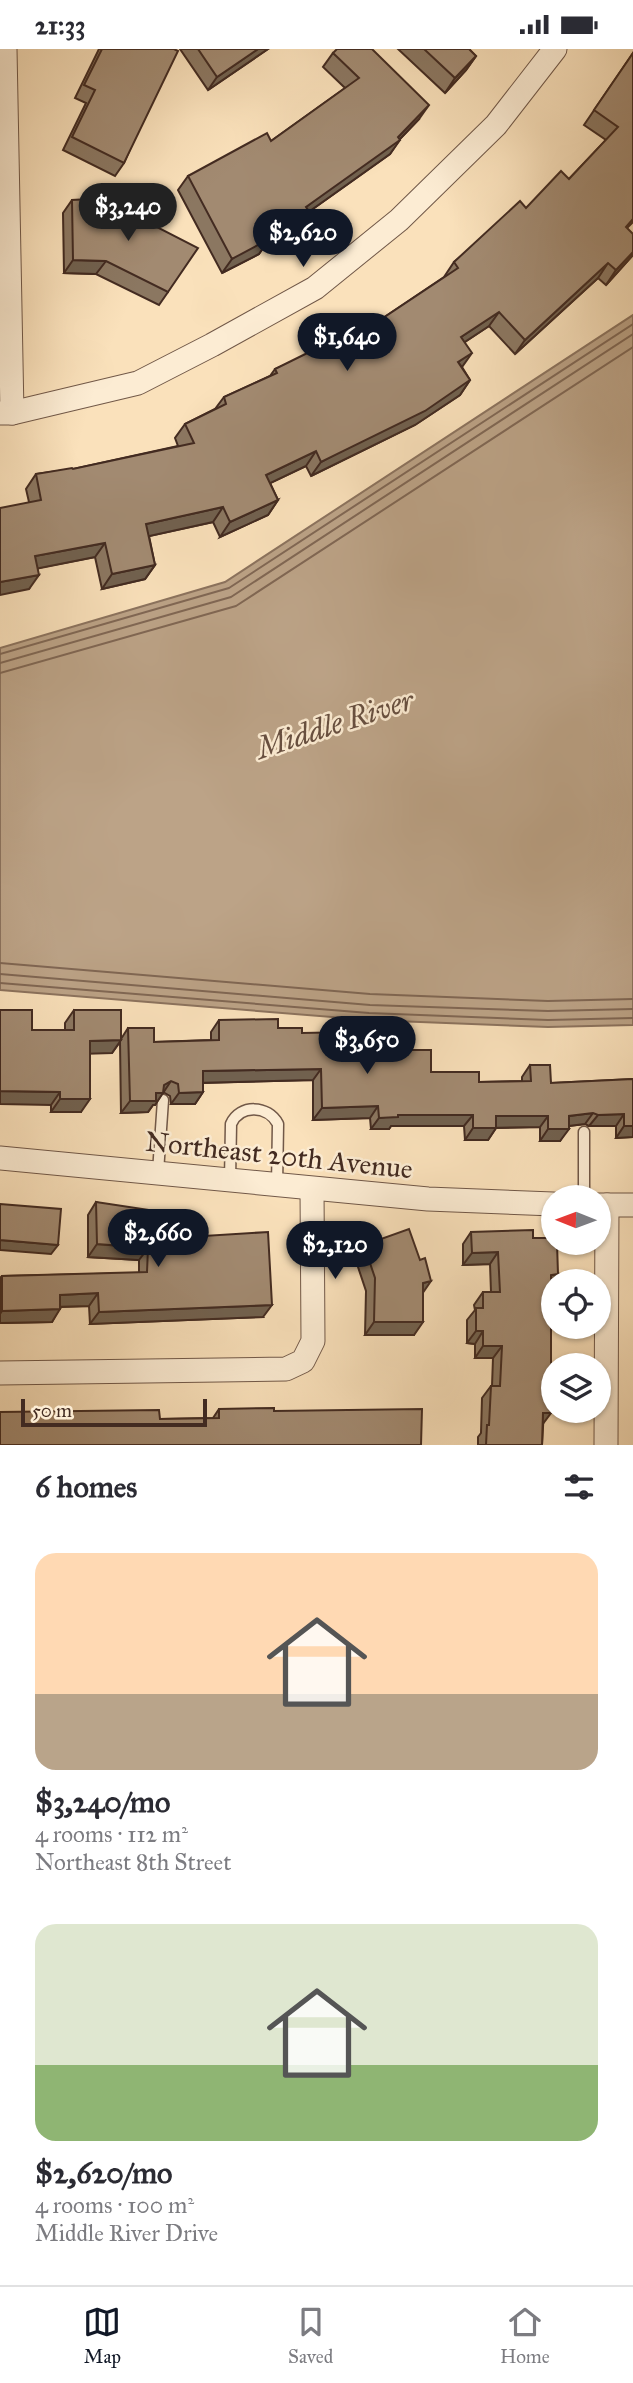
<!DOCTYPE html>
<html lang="en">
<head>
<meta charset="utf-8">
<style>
	body { margin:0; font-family:"IM FELL Great Primer",serif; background:#f7f7f7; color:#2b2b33; height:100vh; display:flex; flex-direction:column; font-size:26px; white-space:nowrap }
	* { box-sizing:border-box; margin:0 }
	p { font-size:23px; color:#7c7c81 }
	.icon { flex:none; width:38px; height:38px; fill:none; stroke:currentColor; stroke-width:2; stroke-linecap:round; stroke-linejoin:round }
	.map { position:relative; height:1396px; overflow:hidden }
	.panel { display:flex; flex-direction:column; background:#fff; flex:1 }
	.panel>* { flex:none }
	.needle { width:46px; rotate:271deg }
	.tools { position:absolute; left:541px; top:1136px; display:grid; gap:14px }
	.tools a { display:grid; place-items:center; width:70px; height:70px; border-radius:50%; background:#fff; box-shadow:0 2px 5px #0004; font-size:35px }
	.scale { position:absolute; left:21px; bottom:18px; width:186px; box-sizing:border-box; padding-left:7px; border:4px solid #432b21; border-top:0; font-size:19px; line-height:24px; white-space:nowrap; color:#432b21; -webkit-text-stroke:5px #fcecd3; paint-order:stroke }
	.price { position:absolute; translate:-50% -60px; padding:0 16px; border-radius:24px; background:#111827; color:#fff; font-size:23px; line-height:46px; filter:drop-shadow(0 2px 4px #0008) }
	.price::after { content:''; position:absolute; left:50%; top:42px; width:21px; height:16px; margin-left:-10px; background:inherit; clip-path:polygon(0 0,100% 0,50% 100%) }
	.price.current { background:#222; color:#fff }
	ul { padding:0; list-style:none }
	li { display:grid; align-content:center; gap:14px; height:371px; padding:0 35px }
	li span { display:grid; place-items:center; height:217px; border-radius:21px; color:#555 }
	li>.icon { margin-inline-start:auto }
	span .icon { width:126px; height:126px; fill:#fffc; stroke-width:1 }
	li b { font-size:30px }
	h2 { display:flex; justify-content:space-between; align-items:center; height:84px; padding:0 35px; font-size:30px }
	.status { display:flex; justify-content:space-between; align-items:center; height:49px; padding:0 35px; background:#fff; direction:ltr }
	.status svg { height:19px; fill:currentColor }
	.tab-bar { display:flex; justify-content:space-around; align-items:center; height:98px; border-top:2px solid #e1e1e2; background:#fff; font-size:19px; color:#7c7c81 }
	.tab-bar a { display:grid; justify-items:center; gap:4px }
	.tab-bar .current { color:#111827 }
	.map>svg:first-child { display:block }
	.water { fill:#bca387; stroke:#8c735e; stroke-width:2 }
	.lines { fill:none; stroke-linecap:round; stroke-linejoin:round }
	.shore { stroke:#806754; stroke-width:2 }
	.service-casing { stroke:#715848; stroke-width:13 }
	.minor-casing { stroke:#715848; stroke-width:25 }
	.service { stroke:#fcecd3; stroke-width:10 }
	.minor { stroke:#fcecd3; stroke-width:23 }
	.wall { fill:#8b7761; stroke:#432b21; stroke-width:2 }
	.shaded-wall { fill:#71614f; stroke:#432b21; stroke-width:2 }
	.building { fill:#a28a71; stroke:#432b21; stroke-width:2 }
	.labels { text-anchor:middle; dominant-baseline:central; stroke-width:5; stroke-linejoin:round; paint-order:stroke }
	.street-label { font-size:28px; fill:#432b21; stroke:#fcecd3 }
	.water-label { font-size:30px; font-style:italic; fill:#674f40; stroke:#fcecd3 }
</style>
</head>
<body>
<div class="status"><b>21:33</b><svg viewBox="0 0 49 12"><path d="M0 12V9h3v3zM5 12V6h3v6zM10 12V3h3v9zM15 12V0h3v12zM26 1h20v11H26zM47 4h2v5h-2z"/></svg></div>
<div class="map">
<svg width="633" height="1396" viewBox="0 0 633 1396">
	<rect width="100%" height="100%" fill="#fae1bb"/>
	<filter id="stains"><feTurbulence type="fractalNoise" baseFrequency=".00286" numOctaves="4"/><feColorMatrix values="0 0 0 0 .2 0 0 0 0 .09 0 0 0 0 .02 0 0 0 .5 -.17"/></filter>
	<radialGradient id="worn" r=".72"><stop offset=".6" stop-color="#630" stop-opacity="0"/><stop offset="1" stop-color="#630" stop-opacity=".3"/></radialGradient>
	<path class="water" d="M633,266V976L548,978L369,971L0,941V599L225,533Z"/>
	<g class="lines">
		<g class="shore">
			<path d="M0,605L229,539L633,275"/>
			<path d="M0,614L231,548L633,285"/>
			<path d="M0,624L236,557L633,298"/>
			<path d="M0,914L370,945L548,952L633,950"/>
			<path d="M0,925L370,956L548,962L633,960"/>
			<path d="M0,934L369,964L548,971L633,969"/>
		</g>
		<g class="service-casing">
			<g id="service">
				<path d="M158,1123L163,1051"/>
				<path d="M230,1131L231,1075C240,1055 268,1056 278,1075L277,1137"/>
				<path d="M584,1148V1083"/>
			</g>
		</g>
		<g class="minor-casing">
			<g id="minor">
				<path d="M5,0L12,364"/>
				<path d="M0,364H12L138,334L212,296L315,239L399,171L496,76L555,0"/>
				<path d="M0,1109L428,1150L553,1155"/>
				<path d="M598,1156H633"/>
				<path d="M0,1324L286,1320L303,1312L313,1292L312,1140"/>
				<path d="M606,1396L607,1156"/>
			</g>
		</g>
		<use href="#service" class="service"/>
		<use href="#minor" class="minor"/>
	</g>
	<g class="wall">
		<path d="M99,0H174L124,114L115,127L63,101L86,54L75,49Z"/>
		<path d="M180,0H268L208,41Z"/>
		<path d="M398,0H469L476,7L466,21L445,44Z"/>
		<path d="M333,4L419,70L400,90L390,105L303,167L298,175L269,190L259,205L222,224L178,141L188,127L271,92L345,39L323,18Z"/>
		<path d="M633,4V173L627,179L633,206L606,236L598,229L515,305L489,277L465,293L462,318L470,331L460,346L415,376L311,427L306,417L270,434L278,451L268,466L220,488L213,473L149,487L155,516L145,530L102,540L95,508L38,519L29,540V453L26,440L36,425L73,420L178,397L175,389L185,375L215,360L224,348L270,327L275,320L362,283L444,228L454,213L526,159L569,130L606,91L584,76Z"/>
		<path d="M72,151L108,153L168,243L159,256L96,225L64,224L63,164Z"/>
		<path d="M74,961L121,990L128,979L154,993L211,991V983L219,971L278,979L302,984L354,1001L431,1023L479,1033L522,1032V1028L530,1016L551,1034L633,1030V1088L616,1089V1077H589L585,1075L569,1077L560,1092H540V1078L496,1079L488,1091H465L464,1077H391L389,1080H371L370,1069L313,1071V1031L203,1034V1043L195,1055H171L170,1047L163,1043L155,1056H153L148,1063L121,1064L120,993L112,1004H90L81,1063H51V1056L32,981H65V974Z"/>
		<path d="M96,1153L188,1188L263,1268L90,1275L89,1257L60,1258L52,1273L0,1274V1229L2,1227L139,1224V1211L88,1208V1166Z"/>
		<path d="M471,1183L533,1189L558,1225L551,1235L542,1396H478V1388L481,1384L482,1349L491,1337H492L493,1309H475V1295L467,1294V1271L475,1261L474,1256L483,1243H491L490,1215L463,1216V1195Z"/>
		<path d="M364,1196L423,1244L414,1286H365L366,1242L355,1209Z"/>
		<path d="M219,1360L274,1362L421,1396L160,1370L213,1369Z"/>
	</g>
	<g class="shaded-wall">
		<path d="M258,0H268L208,41L217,28Z"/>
		<path d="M476,7L466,21L445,44L455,29Z"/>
		<path d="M429,56L419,70L396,94L400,91L390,105L303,167L298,175L269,190L259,205L222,224L232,210L265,184L306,158L398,88Z"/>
		<path d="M633,203V206L606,236L616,221Z"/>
		<path d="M73,211L106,212L96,225L64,224Z"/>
		<path d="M608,214L598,229L515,305L525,291Z"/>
		<path d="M499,263L489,277L451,302L461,288Z"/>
		<path d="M472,304L462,318L458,313Z"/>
		<path d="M470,331L460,346L415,376L311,427L321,413Z"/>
		<path d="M316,402L306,417L256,441L266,426Z"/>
		<path d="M278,451L268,466L220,488L230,473Z"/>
		<path d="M223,458L213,473L136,490L146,475Z"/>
		<path d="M105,494L95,508L25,522L35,507Z"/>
		<path d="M155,516L145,530L102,540L112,525Z"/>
		<path d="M39,526L29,540L0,546V533Z"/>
		<path d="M121,991L112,1004L81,1005L90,992Z"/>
		<path d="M321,1020L313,1031L194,1034L203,1022Z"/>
		<path d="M171,1032L155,1056H153L148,1063L121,1064L130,1052L156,1044L164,1036Z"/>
		<path d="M0,1042L60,1043L51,1056L0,1055Z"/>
		<path d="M203,1043L195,1055H171L179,1044Z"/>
		<path d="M60,1050H90L81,1063H51Z"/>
		<path d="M378,1057L370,1069L313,1071L322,1059Z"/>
		<path d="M593,1064L585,1075L560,1078L569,1067Z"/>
		<path d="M624,1065L616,1077H589L598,1066Z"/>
		<path d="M398,1066H473L464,1077H391L389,1080H371L379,1069Z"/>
		<path d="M496,1067H548L540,1078L488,1079Z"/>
		<path d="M624,1077H633V1088L616,1089Z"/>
		<path d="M473,1079H496L488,1091H465Z"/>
		<path d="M548,1080H569L560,1092H540Z"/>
		<path d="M0,1191L58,1196L51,1205L0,1201Z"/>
		<path d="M97,1195L148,1199L139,1211L88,1208Z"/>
		<path d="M498,1203L490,1215L463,1216L472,1204Z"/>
		<path d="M558,1225L549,1238L551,1226Z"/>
		<path d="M431,1232L422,1245L423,1234Z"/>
		<path d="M98,1244L89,1257L52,1258L60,1246Z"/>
		<path d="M272,1256L263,1268L90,1275L99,1263Z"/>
		<path d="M60,1260L52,1273L0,1274V1265L2,1262Z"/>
		<path d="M374,1273H423L414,1286H365Z"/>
		<path d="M476,1282H483L475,1295L467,1294Z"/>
		<path d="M483,1297H502L493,1309H475Z"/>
		<path d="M543,1364H551L542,1376Z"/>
	</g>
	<g class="building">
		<path d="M102,0H174L178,2L124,114L72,88L95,41L84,36Z"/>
		<path d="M198,0H258L217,28Z"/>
		<path d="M337,0H372L429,56L398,88L400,91L306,158L308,161L265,184L269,190L232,210L188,127L267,84L271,92L359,29L333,4Z"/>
		<path d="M424,0H469L476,7L455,29Z"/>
		<path d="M633,4V170L626,178L633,185V203L616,221L608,214L525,291L499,263L461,288L472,304L458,313L470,331L425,362L321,413L316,402L266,426L278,451L230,473L223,458L146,475L155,516L112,525L105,494L35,507L39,526L0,533V459L41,451L36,425L72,419L73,420L194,394L185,375L226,355L224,348L277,324L275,320L360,278L362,283L458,219L454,213L520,152L526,159L561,122L569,130L618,78L594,61Z"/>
		<path d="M109,149L108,153L198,199L168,243L106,212L73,211L72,151Z"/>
		<path d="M0,961H32V981H74V961H121V991L90,992V1050H60V1043L0,1042Z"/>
		<path d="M278,970V979H302V984L353,983L354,1001H431V1023H479V1033L531,1032L530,1016H550L551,1034L633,1030V1077H624V1065L598,1066L593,1064L569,1067V1080H548V1067H496V1079H473V1066H398V1068L379,1069L378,1057L322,1059L321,1020L203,1022V1043L179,1044L178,1035L171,1032L164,1036L163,1044H156V1052H130L128,979H154V993L219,991V971Z"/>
		<path d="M96,1153L189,1167L188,1188L268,1183L272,1256L99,1263L98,1244L60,1246V1260L2,1262V1227L147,1223L148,1199L97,1195Z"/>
		<path d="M0,1155L61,1160L58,1196L0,1191Z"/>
		<path d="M409,1180L420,1211L425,1209L431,1232L423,1234V1273H374L375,1229L364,1196Z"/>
		<path d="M533,1181V1189H553V1194H557L558,1225L551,1226V1364H543L542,1396H486L487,1376H489L491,1337H500L502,1297H483V1282H476V1259H483V1243H500L498,1203L472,1204L471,1183Z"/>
		<path d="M274,1359V1362L422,1360L421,1396H0V1363L159,1361L160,1370L219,1369V1360Z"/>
	</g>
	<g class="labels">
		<g class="street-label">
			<text transform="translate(279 1106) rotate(6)">Northeast 20th Avenue</text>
		</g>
		<g class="water-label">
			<text transform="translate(335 675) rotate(-18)">Middle River</text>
		</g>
	</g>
	<rect width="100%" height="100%" filter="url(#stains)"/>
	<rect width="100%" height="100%" fill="url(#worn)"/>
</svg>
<div class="tools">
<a><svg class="needle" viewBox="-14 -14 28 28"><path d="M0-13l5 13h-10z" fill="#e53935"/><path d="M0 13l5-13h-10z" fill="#7c7c81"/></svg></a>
<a><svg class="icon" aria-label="locate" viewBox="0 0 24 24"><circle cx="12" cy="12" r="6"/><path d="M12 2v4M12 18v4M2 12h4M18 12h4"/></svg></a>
<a><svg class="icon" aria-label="layers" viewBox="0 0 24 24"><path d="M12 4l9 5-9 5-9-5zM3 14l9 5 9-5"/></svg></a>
</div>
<div class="scale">50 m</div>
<b class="price current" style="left:128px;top:194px">$3,240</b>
<b class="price" style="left:303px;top:220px">$2,620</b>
<b class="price" style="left:347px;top:324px">$1,640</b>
<b class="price" style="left:367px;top:1027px">$3,650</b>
<b class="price" style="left:158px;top:1220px">$2,660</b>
<b class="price" style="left:335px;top:1232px">$2,120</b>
</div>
<section class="panel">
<h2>6 homes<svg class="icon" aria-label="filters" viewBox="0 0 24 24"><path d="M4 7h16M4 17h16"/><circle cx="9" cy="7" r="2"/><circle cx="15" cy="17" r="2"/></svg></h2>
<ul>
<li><span style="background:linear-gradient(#ffd9b3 65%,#b9a48a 0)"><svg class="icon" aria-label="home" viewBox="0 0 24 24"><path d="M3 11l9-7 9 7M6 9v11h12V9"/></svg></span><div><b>$3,240/mo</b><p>4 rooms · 112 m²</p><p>Northeast 8th Street</p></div></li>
<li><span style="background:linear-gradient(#dfe7d0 65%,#8fb573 0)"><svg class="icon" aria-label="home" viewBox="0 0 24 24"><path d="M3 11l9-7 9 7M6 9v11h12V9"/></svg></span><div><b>$2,620/mo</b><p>4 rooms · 100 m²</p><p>Middle River Drive</p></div></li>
</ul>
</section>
<nav class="tab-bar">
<a class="current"><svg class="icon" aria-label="map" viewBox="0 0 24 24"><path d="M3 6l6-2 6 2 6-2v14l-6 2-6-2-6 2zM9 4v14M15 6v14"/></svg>Map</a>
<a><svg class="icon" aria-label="saved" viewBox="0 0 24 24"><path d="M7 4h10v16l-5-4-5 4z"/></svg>Saved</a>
<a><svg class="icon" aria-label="home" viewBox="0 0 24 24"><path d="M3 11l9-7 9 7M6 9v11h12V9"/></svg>Home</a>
</nav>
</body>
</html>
